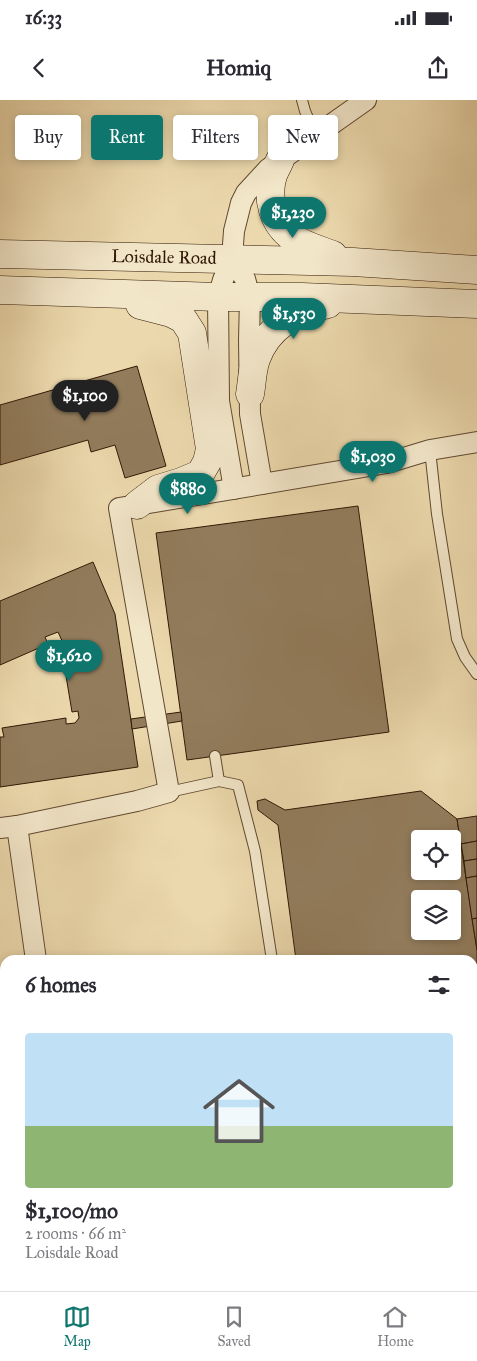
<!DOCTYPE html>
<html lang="en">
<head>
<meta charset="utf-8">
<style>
	body { margin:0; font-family:"IM FELL Great Primer",serif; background:#f2f2f3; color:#2b2b33; height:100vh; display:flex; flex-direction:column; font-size:19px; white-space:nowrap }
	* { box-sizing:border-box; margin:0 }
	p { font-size:16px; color:#7c7c81 }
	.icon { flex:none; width:28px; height:28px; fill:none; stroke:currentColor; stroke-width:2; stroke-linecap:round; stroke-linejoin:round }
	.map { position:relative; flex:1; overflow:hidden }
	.drawer { position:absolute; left:0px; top:855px; width:478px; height:336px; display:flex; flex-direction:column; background:#fff; border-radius:15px 15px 0 0; box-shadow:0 2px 8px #0003 }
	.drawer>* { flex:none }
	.guide { position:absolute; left:15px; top:15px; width:448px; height:45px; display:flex; gap:10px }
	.fabs { position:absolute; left:411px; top:730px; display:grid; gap:10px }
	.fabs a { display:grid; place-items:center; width:50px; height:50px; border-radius:5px; background:#fff; box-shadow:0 2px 8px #0003; font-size:25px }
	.price { position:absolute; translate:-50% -42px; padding:0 11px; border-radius:18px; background:#0f766e; color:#fff; font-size:16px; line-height:32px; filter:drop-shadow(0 1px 2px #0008) }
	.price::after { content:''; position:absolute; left:50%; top:30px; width:15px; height:11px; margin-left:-8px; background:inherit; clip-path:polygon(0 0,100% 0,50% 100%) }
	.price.current { background:#222; color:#fff }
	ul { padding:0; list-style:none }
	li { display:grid; align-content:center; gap:10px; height:265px; padding:0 25px }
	li span { display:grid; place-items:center; height:155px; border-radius:5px; color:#555 }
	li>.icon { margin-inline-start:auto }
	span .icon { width:90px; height:90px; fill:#fffc; stroke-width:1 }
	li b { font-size:21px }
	h2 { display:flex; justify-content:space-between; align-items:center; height:60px; padding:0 25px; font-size:21px }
	.chip { padding:0 18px; border-radius:5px; background:#fff; box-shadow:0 2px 8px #0003; font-size:18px; line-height:45px }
	.chip.current { background:#0f766e; color:#fff }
	.status { display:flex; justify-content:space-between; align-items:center; height:35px; padding:0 25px; background:#fff; direction:ltr }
	.status svg { height:14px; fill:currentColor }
	header { display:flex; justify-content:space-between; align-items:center; height:65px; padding:0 25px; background:#fff; font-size:22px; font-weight:800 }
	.tabs { display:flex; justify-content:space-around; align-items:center; height:70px; border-top:1px solid #e1e1e2; background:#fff; font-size:14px; color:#7c7c81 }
	.tabs a { display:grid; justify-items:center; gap:2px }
	.tabs .current { color:#0f766e }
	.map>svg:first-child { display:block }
	.building { fill:#927c5c; stroke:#311806; fill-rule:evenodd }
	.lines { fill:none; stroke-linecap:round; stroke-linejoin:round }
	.service-casing { stroke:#604830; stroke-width:12 }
	.minor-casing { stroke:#604830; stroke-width:22 }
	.secondary-casing { stroke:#311806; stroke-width:29 }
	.service { stroke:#f2e6c9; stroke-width:10 }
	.minor { stroke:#f2e6c9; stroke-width:20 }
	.secondary { stroke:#f2e6c9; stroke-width:28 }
	.labels { text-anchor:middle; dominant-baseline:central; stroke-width:4; stroke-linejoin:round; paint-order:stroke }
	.street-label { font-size:18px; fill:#311806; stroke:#f2e6c9 }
</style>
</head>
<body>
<div class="status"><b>16:33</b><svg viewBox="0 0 49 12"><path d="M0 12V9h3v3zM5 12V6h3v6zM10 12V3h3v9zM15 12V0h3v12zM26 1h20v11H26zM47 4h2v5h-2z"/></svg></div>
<header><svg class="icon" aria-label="back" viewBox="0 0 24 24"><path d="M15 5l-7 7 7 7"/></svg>Homiq<svg class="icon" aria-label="share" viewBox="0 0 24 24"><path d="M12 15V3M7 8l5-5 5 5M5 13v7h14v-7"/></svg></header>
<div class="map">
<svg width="477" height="1191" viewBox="0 0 477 1191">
	<rect width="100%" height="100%" fill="#ebd8ac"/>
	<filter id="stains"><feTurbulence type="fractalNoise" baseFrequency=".004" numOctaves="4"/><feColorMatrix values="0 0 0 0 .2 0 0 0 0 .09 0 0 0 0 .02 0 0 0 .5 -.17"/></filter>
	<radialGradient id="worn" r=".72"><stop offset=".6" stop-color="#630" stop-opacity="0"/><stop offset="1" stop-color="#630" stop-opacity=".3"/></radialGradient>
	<g class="building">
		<path d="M137,266L166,366L125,378L115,345L91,352L88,340L0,365V305Z"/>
		<path d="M358,406L389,632L187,660L156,433Z"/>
		<path d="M93,462L115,514L138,667L0,687V637H4L2,628L66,618V624L75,623L79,618L78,611L72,612L63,558L58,548L64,545L58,532L45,537L48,544L0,565V501Z"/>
		<path d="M181,612L182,621L132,629L131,619Z"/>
		<path d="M421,691L457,719L477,850V1049L472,1050V860H296L278,725L258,710L257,701L265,699L285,710ZM420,739H452V771H420ZM420,799H452V831H420Z"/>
		<path d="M477,716V741L461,744L457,719Z"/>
		<path d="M477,741V759L464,761L461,744Z"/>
		<path d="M477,759V776L466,778L464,761Z"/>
		<path d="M477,776V818L472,819L466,778Z"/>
		<path d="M477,818V850L472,819Z"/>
	</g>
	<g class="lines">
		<g class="service-casing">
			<g id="service">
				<path d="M302,0L305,11L315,35"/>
				<path d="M430,350L437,414L457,539L465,557L477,574"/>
				<path d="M215,656L219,681"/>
				<path d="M169,692L219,681L238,685L255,751L272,860"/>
				<path d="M472,1084L477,1117"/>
			</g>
		</g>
		<g class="minor-casing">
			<g id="minor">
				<path d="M232,158L245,179L250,197L249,240L250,314L262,384"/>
				<path d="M234,389L219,301L218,197L223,180L232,158L234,131L241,103L246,93L268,69L366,0"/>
				<path d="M17,726L36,860"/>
				<path d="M0,728L17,726L137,701L169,692L119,408L387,363L430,350L477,342"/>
				<path d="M99,1186L102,1191"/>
			</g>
		</g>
		<g class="secondary-casing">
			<g id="secondary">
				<path d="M280,60C278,65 275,70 273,75C266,98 273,124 293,138C305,146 320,150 333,155"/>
				<path d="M0,154L353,162L477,170"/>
				<path d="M0,190L218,197H302L477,204"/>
				<path d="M250,294C252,283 252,270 256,259C268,226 295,212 328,204"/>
				<path d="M137,405L158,389L181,382L200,374L207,362L210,349L192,233L183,219L171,213L140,205"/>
			</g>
		</g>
		<use href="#service" class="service"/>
		<use href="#minor" class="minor"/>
		<use href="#secondary" class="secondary"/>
	</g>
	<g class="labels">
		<g class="street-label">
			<text transform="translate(164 157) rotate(1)">Loisdale Road</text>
		</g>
	</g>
	<rect width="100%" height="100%" filter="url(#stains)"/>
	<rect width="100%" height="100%" fill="url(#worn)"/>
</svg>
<div class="fabs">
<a><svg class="icon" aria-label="locate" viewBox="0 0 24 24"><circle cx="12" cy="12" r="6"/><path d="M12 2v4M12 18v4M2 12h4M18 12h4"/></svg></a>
<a><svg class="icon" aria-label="layers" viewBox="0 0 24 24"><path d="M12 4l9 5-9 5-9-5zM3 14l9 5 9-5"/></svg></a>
</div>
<b class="price" style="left:293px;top:139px">$1,230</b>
<b class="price" style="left:294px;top:240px">$1,530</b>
<b class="price current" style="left:85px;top:322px">$1,100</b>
<b class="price" style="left:373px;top:383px">$1,030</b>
<b class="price" style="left:188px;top:415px">$880</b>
<b class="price" style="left:69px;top:582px">$1,620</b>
<div class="guide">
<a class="chip">Buy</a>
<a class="chip current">Rent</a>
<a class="chip">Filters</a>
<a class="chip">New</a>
</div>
<section class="drawer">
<h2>6 homes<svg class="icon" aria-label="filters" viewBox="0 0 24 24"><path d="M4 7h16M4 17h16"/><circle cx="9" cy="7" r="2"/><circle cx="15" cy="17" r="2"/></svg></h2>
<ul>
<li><span style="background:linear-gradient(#bfe0f5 60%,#8fb573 0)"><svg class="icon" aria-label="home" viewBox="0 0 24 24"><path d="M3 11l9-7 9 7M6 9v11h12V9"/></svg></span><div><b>$1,100/mo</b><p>2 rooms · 66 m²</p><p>Loisdale Road</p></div></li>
</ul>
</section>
</div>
<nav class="tabs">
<a class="current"><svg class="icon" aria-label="map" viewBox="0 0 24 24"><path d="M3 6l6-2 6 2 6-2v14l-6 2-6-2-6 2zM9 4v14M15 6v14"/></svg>Map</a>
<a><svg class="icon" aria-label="saved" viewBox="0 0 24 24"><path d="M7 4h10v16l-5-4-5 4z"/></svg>Saved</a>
<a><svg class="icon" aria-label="home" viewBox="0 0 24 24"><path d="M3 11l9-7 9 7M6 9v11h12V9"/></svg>Home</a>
</nav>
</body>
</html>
